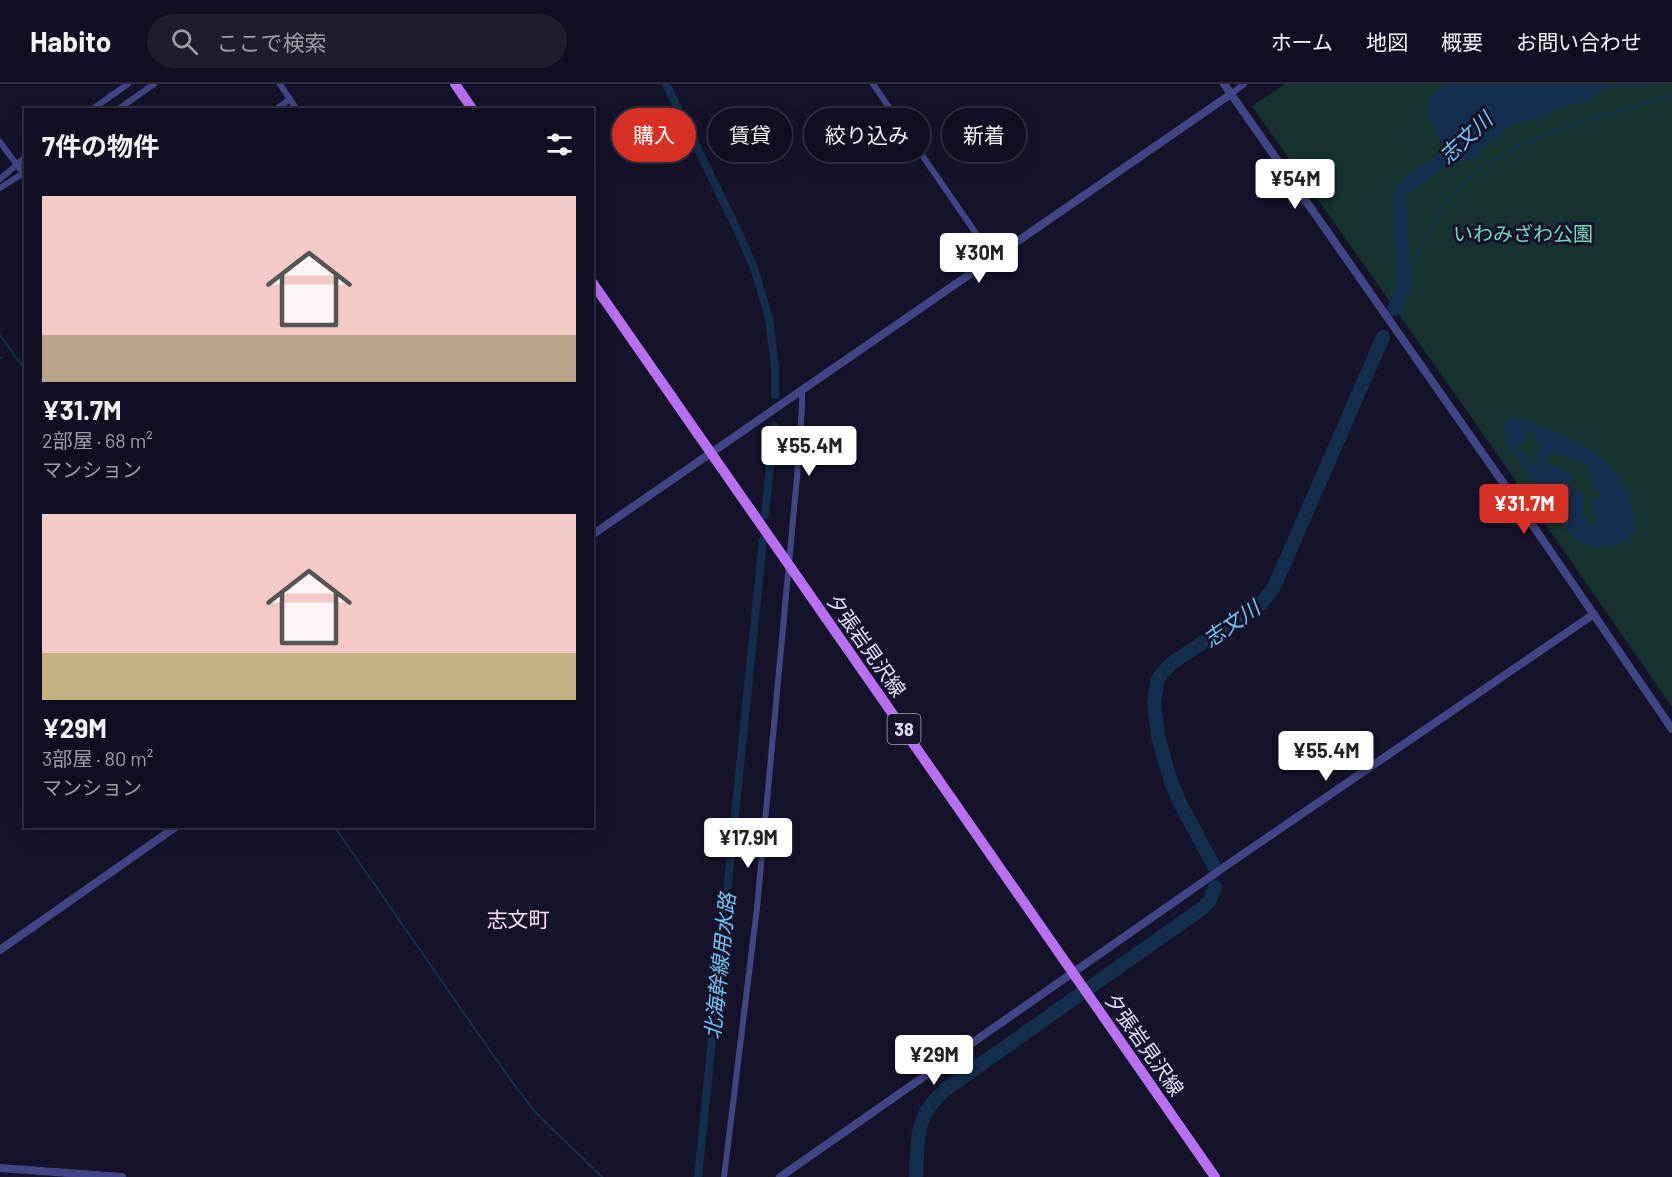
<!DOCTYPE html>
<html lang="ja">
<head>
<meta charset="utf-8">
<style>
	body { margin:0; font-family:Barlow,"Noto Sans JP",sans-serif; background:#1e1c2d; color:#f1f3f6; height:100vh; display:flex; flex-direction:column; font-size:22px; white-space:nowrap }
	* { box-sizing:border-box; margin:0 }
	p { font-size:20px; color:#9c9ca5 }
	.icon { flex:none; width:33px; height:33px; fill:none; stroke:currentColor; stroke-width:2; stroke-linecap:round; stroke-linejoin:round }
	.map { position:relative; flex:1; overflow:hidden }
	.sheet { position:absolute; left:24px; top:24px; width:570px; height:720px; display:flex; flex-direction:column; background:#100e20; border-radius:0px; box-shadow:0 6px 24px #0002,0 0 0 2px #302e3e }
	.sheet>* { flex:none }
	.banner { position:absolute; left:612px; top:24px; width:570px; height:54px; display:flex; gap:12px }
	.price { position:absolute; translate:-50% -51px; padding:0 14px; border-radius:6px; background:#fff; color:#222; font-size:20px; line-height:39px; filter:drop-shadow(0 2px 3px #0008) }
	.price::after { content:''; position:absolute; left:50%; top:36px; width:18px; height:14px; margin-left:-9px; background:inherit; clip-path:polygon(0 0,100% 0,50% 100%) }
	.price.active { background:#d93025; color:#fff }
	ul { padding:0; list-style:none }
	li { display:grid; align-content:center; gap:12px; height:318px; padding:0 18px }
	li span { display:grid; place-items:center; height:186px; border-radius:0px; color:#555 }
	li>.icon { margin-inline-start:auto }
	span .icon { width:108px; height:108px; fill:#fffc; stroke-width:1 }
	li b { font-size:26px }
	h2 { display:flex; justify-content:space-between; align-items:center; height:72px; padding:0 18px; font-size:26px }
	.chip { padding:0 21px; border-radius:27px; background:#100e20; box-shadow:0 6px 24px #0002,0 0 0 2px #302e3e; font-size:21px; line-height:54px }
	.chip.active { background:#d93025; color:#fff }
	header { display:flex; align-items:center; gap:36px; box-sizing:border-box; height:84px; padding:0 30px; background:#100e20; border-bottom:2px solid #302e3e }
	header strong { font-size:28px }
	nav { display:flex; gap:33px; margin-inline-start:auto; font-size:21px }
	.search { width:420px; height:54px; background:#1e1c2d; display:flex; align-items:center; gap:15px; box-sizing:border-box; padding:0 21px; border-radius:33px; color:#9c9ca5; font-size:22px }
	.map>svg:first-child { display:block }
	.green { fill:#173330 }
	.water { fill:#142e4d; fill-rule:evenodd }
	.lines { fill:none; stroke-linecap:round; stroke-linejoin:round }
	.stream { stroke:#142e4d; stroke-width:2 }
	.canal { stroke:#142e4d; stroke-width:8 }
	.river { stroke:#142e4d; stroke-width:14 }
	.minor { stroke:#424585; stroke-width:6 }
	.tertiary { stroke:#424585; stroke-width:8 }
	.primary { stroke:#b76ff3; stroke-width:10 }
	.labels { text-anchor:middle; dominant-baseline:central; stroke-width:6; stroke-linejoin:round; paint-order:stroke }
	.shield { fill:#15132a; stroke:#a3a2bd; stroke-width:1.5 }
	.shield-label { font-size:18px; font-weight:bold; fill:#e0dffc }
	.park-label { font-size:20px; fill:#6fd8b5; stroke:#15132a }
	.street-label { font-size:20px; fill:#e0dffc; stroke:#15132a }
	.water-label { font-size:21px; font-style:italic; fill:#75c4f4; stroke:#15132a }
	.neighbourhood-label { font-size:21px; fill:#fde1f5; stroke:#15132a }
</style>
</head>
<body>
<header>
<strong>Habito</strong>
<div class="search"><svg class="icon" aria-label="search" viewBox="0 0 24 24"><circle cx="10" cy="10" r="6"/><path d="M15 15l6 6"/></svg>ここで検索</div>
<nav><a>ホーム</a><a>地図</a><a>概要</a><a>お問い合わせ</a></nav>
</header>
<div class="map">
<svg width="1672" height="1093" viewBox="0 0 1672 1093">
	<rect width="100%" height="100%" fill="#15132a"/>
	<path class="green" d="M1285,0H1672V623L1474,337L1252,22Z"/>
	<g class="water">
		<path d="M1446,0H1652L1647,2H1609L1588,17L1557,25L1541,35L1510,41L1500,52L1489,57L1485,64L1472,75L1465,78H1456L1455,74L1451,75L1448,66L1449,63L1446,58L1442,59L1427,29L1430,12Z"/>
		<path d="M1517,334L1527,336C1547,345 1572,353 1591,366C1616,384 1636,415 1635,446C1619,468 1593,468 1572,453L1505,356L1504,341L1511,335ZM1529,347L1533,351L1535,349L1537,351L1536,359L1541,365L1537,368L1534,376L1539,375V381L1529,380L1528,372L1517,364L1528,354L1525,349ZM1557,369L1590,382L1591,384L1586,386L1592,390L1590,392L1593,395V403L1600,408L1601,411L1600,414L1592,415L1595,438L1593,441H1590L1583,427L1585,411L1569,402L1570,398L1574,400C1571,384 1557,385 1544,379L1548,376L1543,374L1544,373Z"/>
	</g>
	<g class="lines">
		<g class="stream">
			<path d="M1405,202C1416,175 1426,148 1442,124C1490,54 1597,35 1672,11"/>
			<path d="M0,251L26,287"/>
			<path d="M0,274H1"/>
			<path d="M334,742L509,994L536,1029L602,1093"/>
		</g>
		<g class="canal">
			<path d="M666,0L736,143L754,184L769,234L775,282V311"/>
			<path d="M765,431L774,342"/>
			<path d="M698,1093L763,456"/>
		</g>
		<g class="river">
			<path d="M1394,225L1405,202V195L1401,146L1400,112L1406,102L1449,71L1459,58"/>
			<path d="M1215,784L1179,717L1170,695L1158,652L1154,618L1157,599L1159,593L1172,579L1261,520L1274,503L1383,253"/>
			<path d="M1092,902L1204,823L1210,816L1215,803"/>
			<path d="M916,1093C918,1055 914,1032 946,1005L1079,911"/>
		</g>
		<g class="minor">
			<path d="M280,0L297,26"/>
			<path d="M873,0L993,174"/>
			<path d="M1231,10L1244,0"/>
			<path d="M91,26L128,0"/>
			<path d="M117,26L154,0"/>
			<path d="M275,26L290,15"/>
			<path d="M0,58L26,93"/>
			<path d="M0,95L26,73"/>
			<path d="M0,104L25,88"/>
			<path d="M724,1093L757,824L797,393L802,324V306"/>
		</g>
		<g class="tertiary">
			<path d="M1224,0L1525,430L1672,645"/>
			<path d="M592,451L1231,10"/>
			<path d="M0,866L177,742"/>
			<path d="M0,1084L122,1093"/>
			<path d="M780,1093L1230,779L1594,530"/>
		</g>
		<g class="primary">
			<path d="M455,0L473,26"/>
			<path d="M592,198L1215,1093"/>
		</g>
	</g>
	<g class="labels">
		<rect class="shield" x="887.5" y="630" width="33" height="30" rx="4.5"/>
		<g class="shield-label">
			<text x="904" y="645">38</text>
		</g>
		<g class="park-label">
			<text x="1523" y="149">いわみざわ公園</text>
		</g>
		<g class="street-label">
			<text transform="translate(867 561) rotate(55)">夕張岩見沢線</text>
			<text transform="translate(1145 960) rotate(55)">夕張岩見沢線</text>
		</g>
		<g class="water-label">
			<text transform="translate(1465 53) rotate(-43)">志文川</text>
			<text transform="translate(1231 539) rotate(-35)">志文川</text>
			<text transform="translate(719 882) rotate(-84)">北海幹線用水路</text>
		</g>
		<g class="neighbourhood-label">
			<text x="518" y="834">志文町</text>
		</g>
	</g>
</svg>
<b class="price" style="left:1295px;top:126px">¥54M</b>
<b class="price" style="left:979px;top:200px">¥30M</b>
<b class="price" style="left:809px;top:393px">¥55.4M</b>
<b class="price active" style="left:1524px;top:451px">¥31.7M</b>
<b class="price" style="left:1326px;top:698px">¥55.4M</b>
<b class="price" style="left:748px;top:785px">¥17.9M</b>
<b class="price" style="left:934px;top:1002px">¥29M</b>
<div class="banner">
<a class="chip active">購入</a>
<a class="chip">賃貸</a>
<a class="chip">絞り込み</a>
<a class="chip">新着</a>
</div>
<section class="sheet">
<h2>7件の物件<svg class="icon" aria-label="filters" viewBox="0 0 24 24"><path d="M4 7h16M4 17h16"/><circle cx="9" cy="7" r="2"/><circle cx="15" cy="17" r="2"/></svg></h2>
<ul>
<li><span style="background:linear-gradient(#f6c9c9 75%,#b9a48a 0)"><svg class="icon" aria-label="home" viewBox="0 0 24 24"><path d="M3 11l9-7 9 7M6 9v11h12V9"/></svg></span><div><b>¥31.7M</b><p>2部屋 · 68 m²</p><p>マンション</p></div></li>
<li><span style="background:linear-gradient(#f6c9c9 75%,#c2b280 0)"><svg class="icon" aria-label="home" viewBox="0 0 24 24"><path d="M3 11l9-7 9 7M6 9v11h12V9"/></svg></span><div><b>¥29M</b><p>3部屋 · 80 m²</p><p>マンション</p></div></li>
</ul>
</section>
</div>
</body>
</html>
